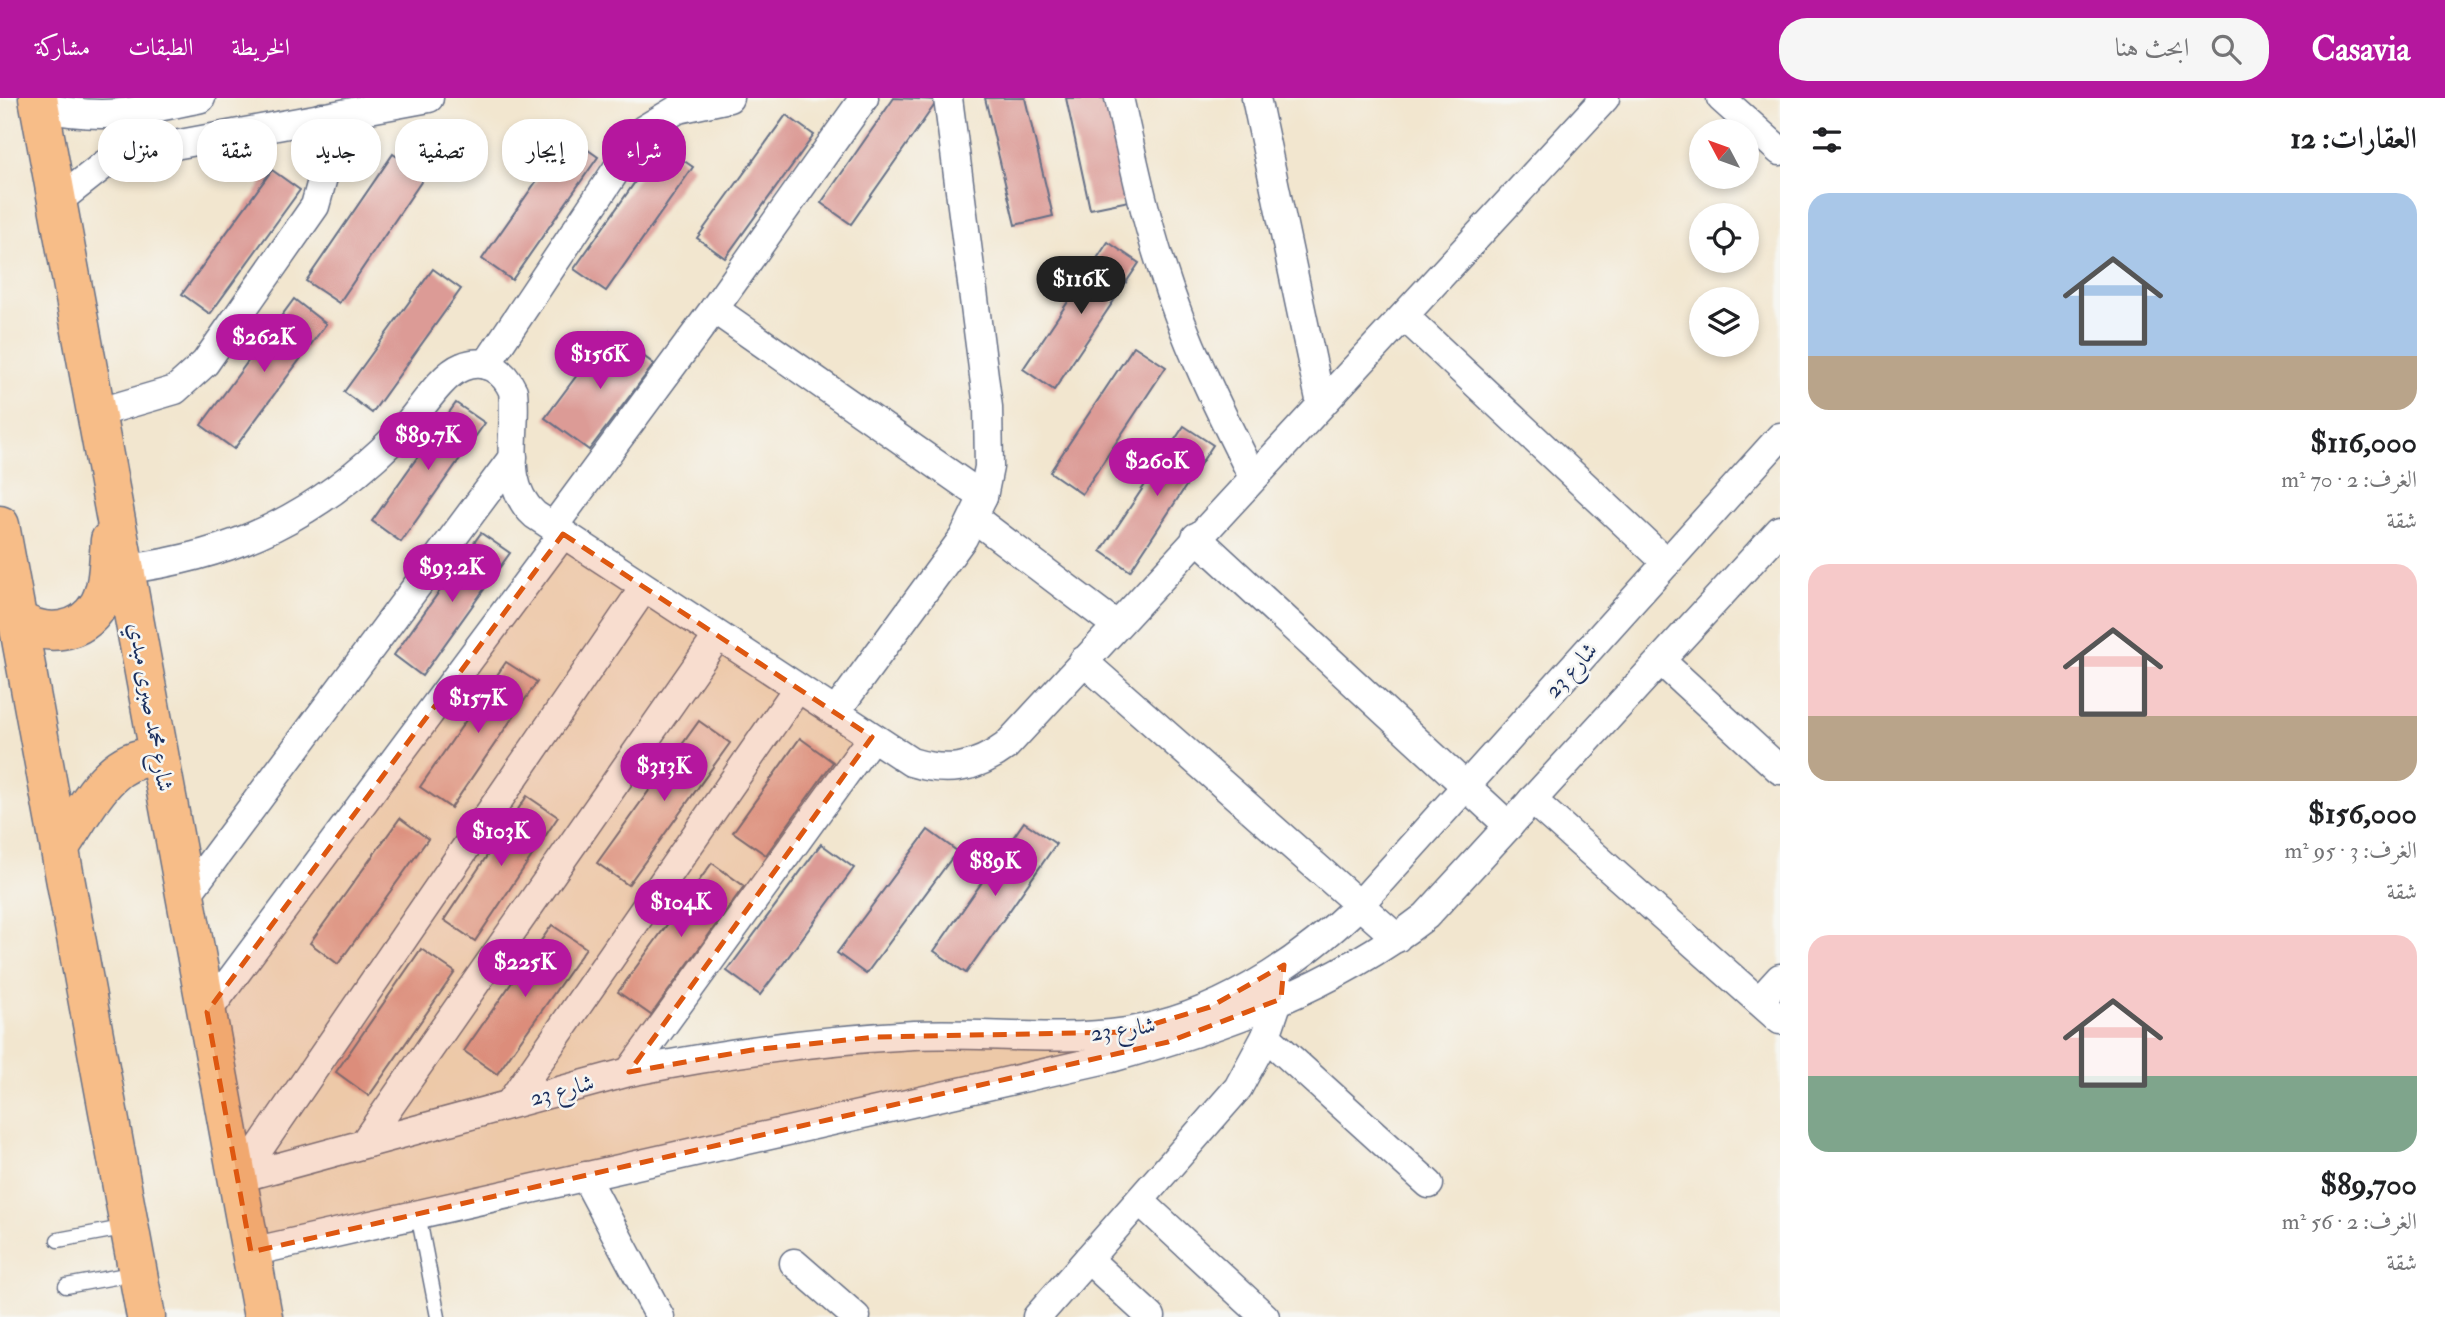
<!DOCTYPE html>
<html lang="ar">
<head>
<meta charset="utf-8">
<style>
	body { margin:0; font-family:"IM FELL Double Pica",Amiri,serif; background:#f6f6f6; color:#202124; direction:rtl; height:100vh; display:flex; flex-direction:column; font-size:26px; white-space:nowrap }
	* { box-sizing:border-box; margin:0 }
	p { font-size:23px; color:#757577 }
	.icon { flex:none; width:38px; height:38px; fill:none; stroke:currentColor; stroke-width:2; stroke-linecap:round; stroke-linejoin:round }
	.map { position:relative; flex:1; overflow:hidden; direction:ltr }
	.panel { display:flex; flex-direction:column; background:#fff; width:665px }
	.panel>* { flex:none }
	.hud { position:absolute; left:21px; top:21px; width:665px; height:63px; direction:rtl; display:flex; gap:14px }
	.needle { width:46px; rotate:311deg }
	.tools { position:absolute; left:1689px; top:21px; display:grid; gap:14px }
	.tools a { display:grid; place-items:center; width:70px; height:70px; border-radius:50%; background:#fff; box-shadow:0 4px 10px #0003; font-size:35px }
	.price { position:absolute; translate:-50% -60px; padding:0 16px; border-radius:24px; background:#b5179e; color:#fff; font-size:23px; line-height:46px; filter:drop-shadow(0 2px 4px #0008) }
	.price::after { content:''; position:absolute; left:50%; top:42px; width:21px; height:16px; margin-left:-10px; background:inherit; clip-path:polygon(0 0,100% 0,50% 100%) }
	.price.selected { background:#222; color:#fff }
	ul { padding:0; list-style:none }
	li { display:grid; align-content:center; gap:14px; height:371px; padding:0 28px }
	li span { display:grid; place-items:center; height:217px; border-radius:21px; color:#555 }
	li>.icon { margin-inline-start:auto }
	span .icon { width:126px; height:126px; fill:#fffc; stroke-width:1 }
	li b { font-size:30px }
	h2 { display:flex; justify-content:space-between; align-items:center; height:84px; padding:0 28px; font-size:30px }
	.pill { padding:0 24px; border-radius:28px; background:#fff; box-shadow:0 4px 10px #0003; font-size:24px; line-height:63px }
	.pill.selected { background:#b5179e; color:#fff }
	header { display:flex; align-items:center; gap:42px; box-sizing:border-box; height:98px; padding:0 35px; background:#b5179e; color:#fff }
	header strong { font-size:33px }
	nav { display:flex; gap:38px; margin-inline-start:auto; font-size:24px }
	.search { width:490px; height:63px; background:#f6f6f6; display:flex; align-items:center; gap:18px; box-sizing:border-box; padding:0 24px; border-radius:28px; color:#757577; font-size:26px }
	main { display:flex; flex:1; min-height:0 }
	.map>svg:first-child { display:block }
	.building { fill:#dc9b96 }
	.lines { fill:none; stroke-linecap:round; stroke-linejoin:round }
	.lane-casing { stroke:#666f86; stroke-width:17 }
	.street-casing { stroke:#666f86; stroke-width:31 }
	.primary-casing { stroke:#666f86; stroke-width:41 }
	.lane { stroke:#fff; stroke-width:14 }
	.street { stroke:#fff; stroke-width:28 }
	.primary { stroke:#f7bd88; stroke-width:38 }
	.marked { fill:#de5710; fill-opacity:0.2; stroke:#de5710; stroke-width:5; stroke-dasharray:14 9; stroke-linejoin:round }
	.labels { text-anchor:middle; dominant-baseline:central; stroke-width:5; stroke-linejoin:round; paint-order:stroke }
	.street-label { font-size:23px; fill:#1b2f5e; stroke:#f6f6f2 }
</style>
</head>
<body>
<header>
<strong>Casavia</strong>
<div class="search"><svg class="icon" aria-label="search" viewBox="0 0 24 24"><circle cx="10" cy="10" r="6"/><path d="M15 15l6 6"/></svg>ابحث هنا</div>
<nav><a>الخريطة</a><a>الطبقات</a><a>مشاركة</a></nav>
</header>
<main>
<section class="panel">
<h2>العقارات: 12<svg class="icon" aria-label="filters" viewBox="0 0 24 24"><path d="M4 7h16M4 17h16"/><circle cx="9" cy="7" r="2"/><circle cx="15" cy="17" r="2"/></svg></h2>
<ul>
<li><span style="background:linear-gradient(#a9c7e8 75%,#b9a48a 0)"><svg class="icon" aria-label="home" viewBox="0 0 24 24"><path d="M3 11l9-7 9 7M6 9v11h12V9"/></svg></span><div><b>$116,000</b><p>الغرف: 2 · 70 m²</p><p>شقة</p></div></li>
<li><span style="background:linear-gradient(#f6c9c9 70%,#b9a48a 0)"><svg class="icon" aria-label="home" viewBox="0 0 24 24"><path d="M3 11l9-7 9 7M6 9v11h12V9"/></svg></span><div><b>$156,000</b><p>الغرف: 3 · 95 m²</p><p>شقة</p></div></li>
<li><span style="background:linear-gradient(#f6c9c9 65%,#7fa58c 0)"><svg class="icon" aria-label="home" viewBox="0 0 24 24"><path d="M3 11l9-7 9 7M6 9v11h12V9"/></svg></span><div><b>$89,700</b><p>الغرف: 2 · 56 m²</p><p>شقة</p></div></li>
</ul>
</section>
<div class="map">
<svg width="1780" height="1219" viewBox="0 0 1780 1219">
	<rect width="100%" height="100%" fill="#f6f6f2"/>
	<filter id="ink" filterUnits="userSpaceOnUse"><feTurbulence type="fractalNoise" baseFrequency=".0143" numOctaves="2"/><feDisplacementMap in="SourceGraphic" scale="14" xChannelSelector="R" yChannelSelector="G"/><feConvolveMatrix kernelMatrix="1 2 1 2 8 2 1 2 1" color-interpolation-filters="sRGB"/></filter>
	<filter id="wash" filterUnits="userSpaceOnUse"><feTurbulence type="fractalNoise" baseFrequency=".00686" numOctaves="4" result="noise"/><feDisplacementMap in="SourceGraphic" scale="28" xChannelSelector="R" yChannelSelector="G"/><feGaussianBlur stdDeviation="1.57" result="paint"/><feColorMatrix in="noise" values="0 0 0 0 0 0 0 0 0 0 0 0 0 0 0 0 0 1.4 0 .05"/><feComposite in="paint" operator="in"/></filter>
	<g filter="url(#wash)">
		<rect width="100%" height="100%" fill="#f2e6cf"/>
		<g id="blocks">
			<g class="building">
				<path d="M894,0L938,2L851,126L821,105Z"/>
				<path d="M985,0H1025L1053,118L1015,127Z"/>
				<path d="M1066,0H1106L1129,103L1090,111Z"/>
				<path d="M786,17L814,37L725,160L697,140Z"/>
				<path d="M568,38L598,59L512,182L482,161Z"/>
				<path d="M661,47L693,69L606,193L574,171Z"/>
				<path d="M393,56L425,78L339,205L306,183Z"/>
				<path d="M272,72L300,92L210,216L182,196Z"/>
				<path d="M1108,144L1139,165L1054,292L1023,271Z"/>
				<path d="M433,171L461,191L372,315L344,294Z"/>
				<path d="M294,201L326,226L234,351L201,327Z"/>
				<path d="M610,233L654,266L589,352L545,320Z"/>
				<path d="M1134,248L1166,269L1082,396L1050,374Z"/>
				<path d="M456,305L485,325L401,444L372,423Z"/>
				<path d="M1184,328L1213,347L1130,473L1101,453Z"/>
				<path d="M481,435L510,455L422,578L394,557Z"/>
				<path d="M506,564L537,584L451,710L420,689Z"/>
				<path d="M699,623L730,645L628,787L597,765Z"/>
				<path d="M800,640L833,664L766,757L733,734Z"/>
				<path d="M527,698L558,719L475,843L444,822Z"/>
				<path d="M400,720L428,741L338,866L310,845Z"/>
				<path d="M1024,724L1056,746L966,875L934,853Z"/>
				<path d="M928,732L957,753L866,876L837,855Z"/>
				<path d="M821,746L854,770L760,897L727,873Z"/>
				<path d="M712,765L744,788L651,917L618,894Z"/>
				<path d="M552,827L586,850L497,976L464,953Z"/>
				<path d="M421,851L455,874L369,998L336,974Z"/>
			</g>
		</g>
	</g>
	<g filter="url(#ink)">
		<use href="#blocks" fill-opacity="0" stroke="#666f86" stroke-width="2"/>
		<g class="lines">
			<g class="lane-casing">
				<g id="lane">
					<path d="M418,1116L438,1219"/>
					<path d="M58,1142L128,1129"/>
					<path d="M66,1188L137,1175"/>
				</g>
			</g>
			<g class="street-casing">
				<g id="street">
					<path d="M1119,0C1132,56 1143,112 1161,167C1184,241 1218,310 1253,379"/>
					<path d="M1256,0L1321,306"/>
					<path d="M1721,0L1780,53"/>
					<path d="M40,9C107,23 136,14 201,0"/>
					<path d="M58,103L105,66L131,55L429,0"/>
					<path d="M714,211L983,399"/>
					<path d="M1404,218L1667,465"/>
					<path d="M486,267L643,32L678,11L729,0"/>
					<path d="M97,315L175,292L205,265L315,108L325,72L322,19"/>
					<path d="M974,420L1116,527"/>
					<path d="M553,429L714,211L864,0"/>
					<path d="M1196,439L1509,728"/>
					<path d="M127,471C237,457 318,417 397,338C416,320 439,278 462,269C485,259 504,273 513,293C518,336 499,385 535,417L911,664C947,675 975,671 1006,648L1605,0"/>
					<path d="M1083,563L1397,840"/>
					<path d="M1661,563L1780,672"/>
					<path d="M835,615L963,440L983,399L989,369L988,309L948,0"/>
					<path d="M1532,702L1780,922"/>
					<path d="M186,798L513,359"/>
					<path d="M1759,903L1780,880"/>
					<path d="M207,914L563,436"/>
					<path d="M1266,938L1429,1086"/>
					<path d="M629,974L872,639"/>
					<path d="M510,1005L797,591"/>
					<path d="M364,1045L717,539"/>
					<path d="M585,1078L660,1219"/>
					<path d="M239,1080L629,974C723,955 818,942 914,937C984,934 1056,944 1126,934C1214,921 1297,867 1360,806L1780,339"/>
					<path d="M239,1080L644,490"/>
					<path d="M1141,1104L1265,1219"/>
					<path d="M251,1154L1111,960C1223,929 1333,890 1426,818L1780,432"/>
					<path d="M1088,1161L1151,1219"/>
					<path d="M794,1165L856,1219"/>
					<path d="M1037,1219L1238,990L1266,938L1282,891"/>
				</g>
			</g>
			<g class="primary-casing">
				<g id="primary">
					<path d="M38,0L263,1219"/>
					<path d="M0,427L146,1219"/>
					<path d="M18,522C45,539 81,537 99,506C109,488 108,462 110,442"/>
					<path d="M60,749C85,714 109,654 159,660"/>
				</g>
			</g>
			<use href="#lane" class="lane"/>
			<use href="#street" class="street"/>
			<use href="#primary" class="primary"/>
		</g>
	</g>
	<path class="marked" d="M563,436L872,639L629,974L752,952L875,939L1127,934L1210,909L1284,867L1281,901L1168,944L251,1154L207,914Z"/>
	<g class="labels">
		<g class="street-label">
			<text transform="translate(1571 572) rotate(-48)">شارع 23</text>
			<text transform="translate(151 609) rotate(80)">شارع محمد صبرى مبدي</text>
			<text transform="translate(1123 931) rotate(-8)">شارع 23</text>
			<text transform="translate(562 992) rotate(-15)">شارع 23</text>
		</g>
	</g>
</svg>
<div class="tools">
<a><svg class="needle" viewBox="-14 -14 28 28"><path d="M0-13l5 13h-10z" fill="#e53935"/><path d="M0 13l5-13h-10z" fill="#757577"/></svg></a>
<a><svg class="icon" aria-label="locate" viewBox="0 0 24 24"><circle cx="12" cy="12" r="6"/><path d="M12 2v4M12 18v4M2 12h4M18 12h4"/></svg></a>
<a><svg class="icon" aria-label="layers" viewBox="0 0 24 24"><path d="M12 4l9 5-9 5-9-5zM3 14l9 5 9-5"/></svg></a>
</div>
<b class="price selected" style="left:1081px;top:218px">$116K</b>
<b class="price" style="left:264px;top:276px">$262K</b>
<b class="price" style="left:600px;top:293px">$156K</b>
<b class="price" style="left:428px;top:374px">$89.7K</b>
<b class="price" style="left:1157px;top:400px">$260K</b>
<b class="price" style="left:452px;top:506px">$93.2K</b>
<b class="price" style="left:478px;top:637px">$157K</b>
<b class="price" style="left:664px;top:705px">$313K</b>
<b class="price" style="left:501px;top:770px">$103K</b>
<b class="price" style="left:995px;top:800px">$89K</b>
<b class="price" style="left:681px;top:841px">$104K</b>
<b class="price" style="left:525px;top:901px">$225K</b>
<div class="hud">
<a class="pill selected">شراء</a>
<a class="pill">إيجار</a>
<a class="pill">تصفية</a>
<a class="pill">جديد</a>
<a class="pill">شقة</a>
<a class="pill">منزل</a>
</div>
</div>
</main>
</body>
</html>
